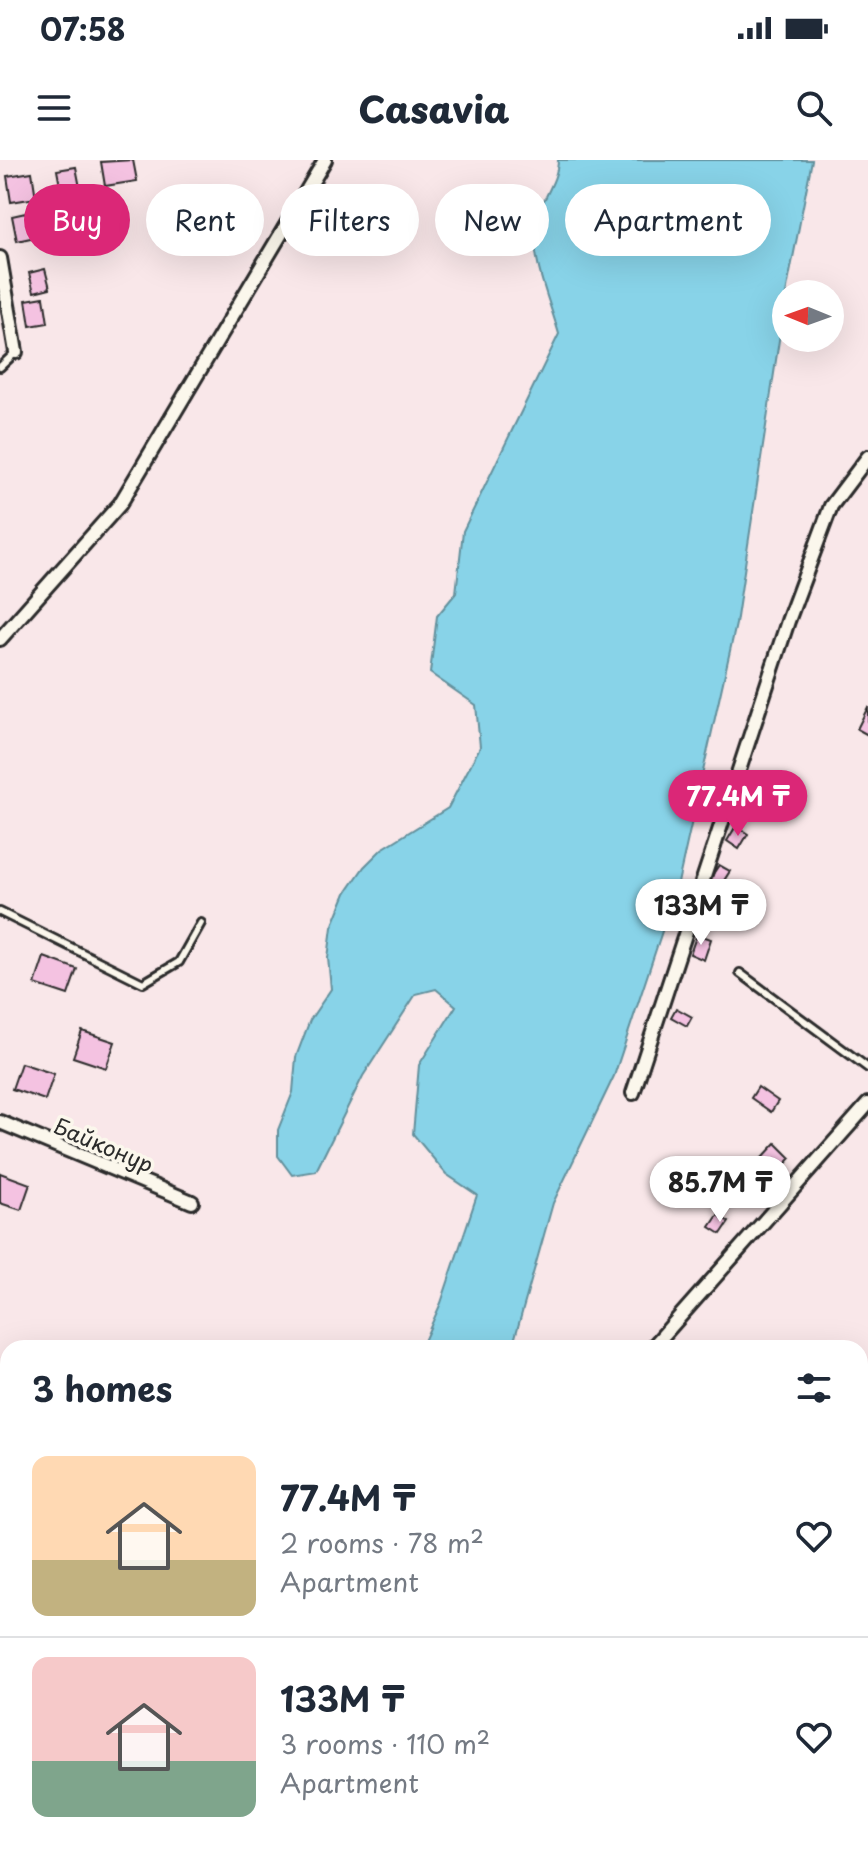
<!DOCTYPE html>
<html lang="en">
<head>
<meta charset="utf-8">
<style>
	body { margin:0; font-family:"Playpen Sans",sans-serif; background:#f6f6f7; color:#1f2937; height:100vh; display:flex; flex-direction:column; font-size:30px; white-space:nowrap }
	* { box-sizing:border-box; margin:0 }
	p { font-size:26px; color:#747a83 }
	.icon { flex:none; width:44px; height:44px; fill:none; stroke:currentColor; stroke-width:2; stroke-linecap:round; stroke-linejoin:round }
	.map { position:relative; flex:1; overflow:hidden }
	.side { position:absolute; left:0px; top:1180px; width:868px; height:512px; display:flex; flex-direction:column; background:#fff; border-radius:24px 24px 0 0; box-shadow:0 8px 32px #0002 }
	.side>* { flex:none }
	.banner { position:absolute; left:24px; top:24px; width:820px; height:72px; display:flex; gap:16px }
	.needle { width:52px; rotate:271deg }
	.controls { position:absolute; left:772px; top:120px; display:grid; gap:16px }
	.controls a { display:grid; place-items:center; width:72px; height:72px; border-radius:50%; background:#fff; box-shadow:0 8px 32px #0002; font-size:40px }
	.price { position:absolute; translate:-50% -68px; padding:0 18px; border-radius:28px; background:#fff; color:#222; font-size:26px; line-height:52px; filter:drop-shadow(0 2px 4px #0008) }
	.price::after { content:''; position:absolute; left:50%; top:48px; width:24px; height:18px; margin-left:-12px; background:inherit; clip-path:polygon(0 0,100% 0,50% 100%) }
	.price.active { background:#db2777; color:#fff }
	ul { padding:0; list-style:none }
	li { display:flex; align-items:center; gap:24px; height:200px; padding:0 32px }
	li+li { border-top:2px solid #e0e1e3 }
	li span { display:grid; place-items:center; flex:none; width:224px; height:160px; border-radius:16px; color:#555 }
	li>.icon { margin-inline-start:auto }
	span .icon { width:96px; height:96px; fill:#fffc; stroke-width:1 }
	li b { font-size:34px }
	h2 { display:flex; justify-content:space-between; align-items:center; height:96px; padding:0 32px; font-size:34px }
	.pill { padding:0 28px; border-radius:36px; background:#fff; box-shadow:0 8px 32px #0002; font-size:28px; line-height:72px }
	.pill.active { background:#db2777; color:#fff }
	.status { display:flex; justify-content:space-between; align-items:center; height:56px; padding:0 40px; background:#fff; direction:ltr }
	.status svg { height:22px; fill:currentColor }
	header { display:flex; justify-content:space-between; align-items:center; height:104px; padding:0 32px; background:#fff; font-size:36px; font-weight:800 }
	.map>svg:first-child { display:block }
	.water { fill:#88d3e8; stroke:#63909c; stroke-width:2 }
	.building { fill:#f4c2e1; stroke:#2b2b2b; stroke-width:2 }
	.lines { fill:none; stroke-linecap:round; stroke-linejoin:round }
	.service-casing { stroke:#2b2b2b; stroke-width:12 }
	.minor-casing { stroke:#2b2b2b; stroke-width:18 }
	.service { stroke:#fbf7ec; stroke-width:6 }
	.minor { stroke:#fbf7ec; stroke-width:12 }
	.labels { text-anchor:middle; dominant-baseline:central; stroke-width:7; stroke-linejoin:round; paint-order:stroke }
	.street-label { font-size:22px; fill:#2b2b2b; stroke:#fbf7ec }
</style>
</head>
<body>
<div class="status"><b>07:58</b><svg viewBox="0 0 49 12"><path d="M0 12V9h3v3zM5 12V6h3v6zM10 12V3h3v9zM15 12V0h3v12zM26 1h20v11H26zM47 4h2v5h-2z"/></svg></div>
<header><svg class="icon" aria-label="menu" viewBox="0 0 24 24"><path d="M4 6h16M4 12h16M4 18h16"/></svg>Casavia<svg class="icon" aria-label="search" viewBox="0 0 24 24"><circle cx="10" cy="10" r="6"/><path d="M15 15l6 6"/></svg></header>
<div class="map">
<svg width="868" height="1692" viewBox="0 0 868 1692">
	<rect width="100%" height="100%" fill="#f9e7e9"/>
	<filter id="ink" filterUnits="userSpaceOnUse"><feTurbulence type="fractalNoise" baseFrequency=".0125" numOctaves="2"/><feDisplacementMap in="SourceGraphic" scale="16" xChannelSelector="R" yChannelSelector="G"/><feConvolveMatrix kernelMatrix="1 2 1 2 8 2 1 2 1" color-interpolation-filters="sRGB"/></filter>
	<g filter="url(#ink)">
		<path class="water" d="M558,0H812L786,134L736,464L678,723L614,916L553,1043L512,1188H421L441,1143L477,1035L446,1014L413,974L419,905L456,846L436,829L416,834L363,916L316,1011L292,1015L278,996V970L293,932L296,897L310,860L331,829L328,798L332,767L346,733L364,707L382,689L448,648L480,587L476,545L430,513L437,456L456,433L463,371L559,174C550,142 533,105 535,71C535,46 558,25 558,0Z"/>
		<g class="building">
			<path d="M133,0L137,21L105,26L101,2Z"/>
			<path d="M76,7L82,38L63,42L57,10Z"/>
			<path d="M32,12L36,38L11,42L7,16Z"/>
			<path d="M39,50L44,75L17,81L12,56Z"/>
			<path d="M45,109L50,128L34,132L29,113Z"/>
			<path d="M44,137L48,163L30,166L26,140Z"/>
			<path d="M868,547V575L857,569Z"/>
			<path d="M736,666L748,674L739,689L727,681Z"/>
			<path d="M719,705L730,711L716,733L705,726Z"/>
			<path d="M697,774L711,779L704,800L690,794Z"/>
			<path d="M44,797L77,809L68,835L35,824Z"/>
			<path d="M676,848L692,857L687,866L671,857Z"/>
			<path d="M82,871L115,882L106,908L73,897Z"/>
			<path d="M21,903L54,914L45,940L12,929Z"/>
			<path d="M758,927L778,941L771,952L751,938Z"/>
			<path d="M776,983L791,998L778,1012L762,998Z"/>
			<path d="M0,1013L30,1024L21,1050L0,1043Z"/>
			<path d="M718,1055L729,1062L721,1074L710,1067Z"/>
			<path d="M0,1268L8,1271L2,1299L0,1298Z"/>
			<path d="M860,1480L868,1484V1508L860,1504Z"/>
		</g>
		<g class="lines">
			<g class="service-casing">
				<g id="service">
					<path d="M0,207L16,192"/>
					<path d="M0,752L143,823L179,802L201,763"/>
					<path d="M740,813L868,908"/>
					<path d="M0,1345L8,1348"/>
					<path d="M860,1421L868,1418"/>
					<path d="M860,1516L868,1520"/>
				</g>
			</g>
			<g class="minor-casing">
				<g id="minor">
					<path d="M0,98L16,192"/>
					<path d="M0,479L120,344L325,0"/>
					<path d="M633,933L788,461L831,346L868,297"/>
					<path d="M0,962L192,1042"/>
					<path d="M652,1188L868,944"/>
					<path d="M683,1684L705,1692"/>
					<path d="M466,1692L469,1684"/>
				</g>
			</g>
			<use href="#service" class="service"/>
			<use href="#minor" class="minor"/>
		</g>
	</g>
	<g class="labels">
		<g class="street-label">
			<text transform="translate(104 984) rotate(23)">Байконур</text>
		</g>
	</g>
</svg>
<div class="controls">
<a><svg class="needle" viewBox="-14 -14 28 28"><path d="M0-13l5 13h-10z" fill="#e53935"/><path d="M0 13l5-13h-10z" fill="#747a83"/></svg></a>
</div>
<b class="price active" style="left:738px;top:678px">77.4M ₸</b>
<b class="price" style="left:701px;top:787px">133M ₸</b>
<b class="price" style="left:720px;top:1064px">85.7M ₸</b>
<div class="banner">
<a class="pill active">Buy</a>
<a class="pill">Rent</a>
<a class="pill">Filters</a>
<a class="pill">New</a>
<a class="pill">Apartment</a>
</div>
<section class="side">
<h2>3 homes<svg class="icon" aria-label="filters" viewBox="0 0 24 24"><path d="M4 7h16M4 17h16"/><circle cx="9" cy="7" r="2"/><circle cx="15" cy="17" r="2"/></svg></h2>
<ul>
<li><span style="background:linear-gradient(#ffd9b3 65%,#c2b280 0)"><svg class="icon" aria-label="home" viewBox="0 0 24 24"><path d="M3 11l9-7 9 7M6 9v11h12V9"/></svg></span><div><b>77.4M ₸</b><p>2 rooms · 78 m²</p><p>Apartment</p></div><svg class="icon" aria-label="heart" viewBox="0 0 24 24"><path d="M12 20l-8-8c-3-5 5-10 8-4 3-6 11-1 8 4z"/></svg></li>
<li><span style="background:linear-gradient(#f6c9c9 65%,#7fa58c 0)"><svg class="icon" aria-label="home" viewBox="0 0 24 24"><path d="M3 11l9-7 9 7M6 9v11h12V9"/></svg></span><div><b>133M ₸</b><p>3 rooms · 110 m²</p><p>Apartment</p></div><svg class="icon" aria-label="heart" viewBox="0 0 24 24"><path d="M12 20l-8-8c-3-5 5-10 8-4 3-6 11-1 8 4z"/></svg></li>
</ul>
</section>
</div>
</body>
</html>
